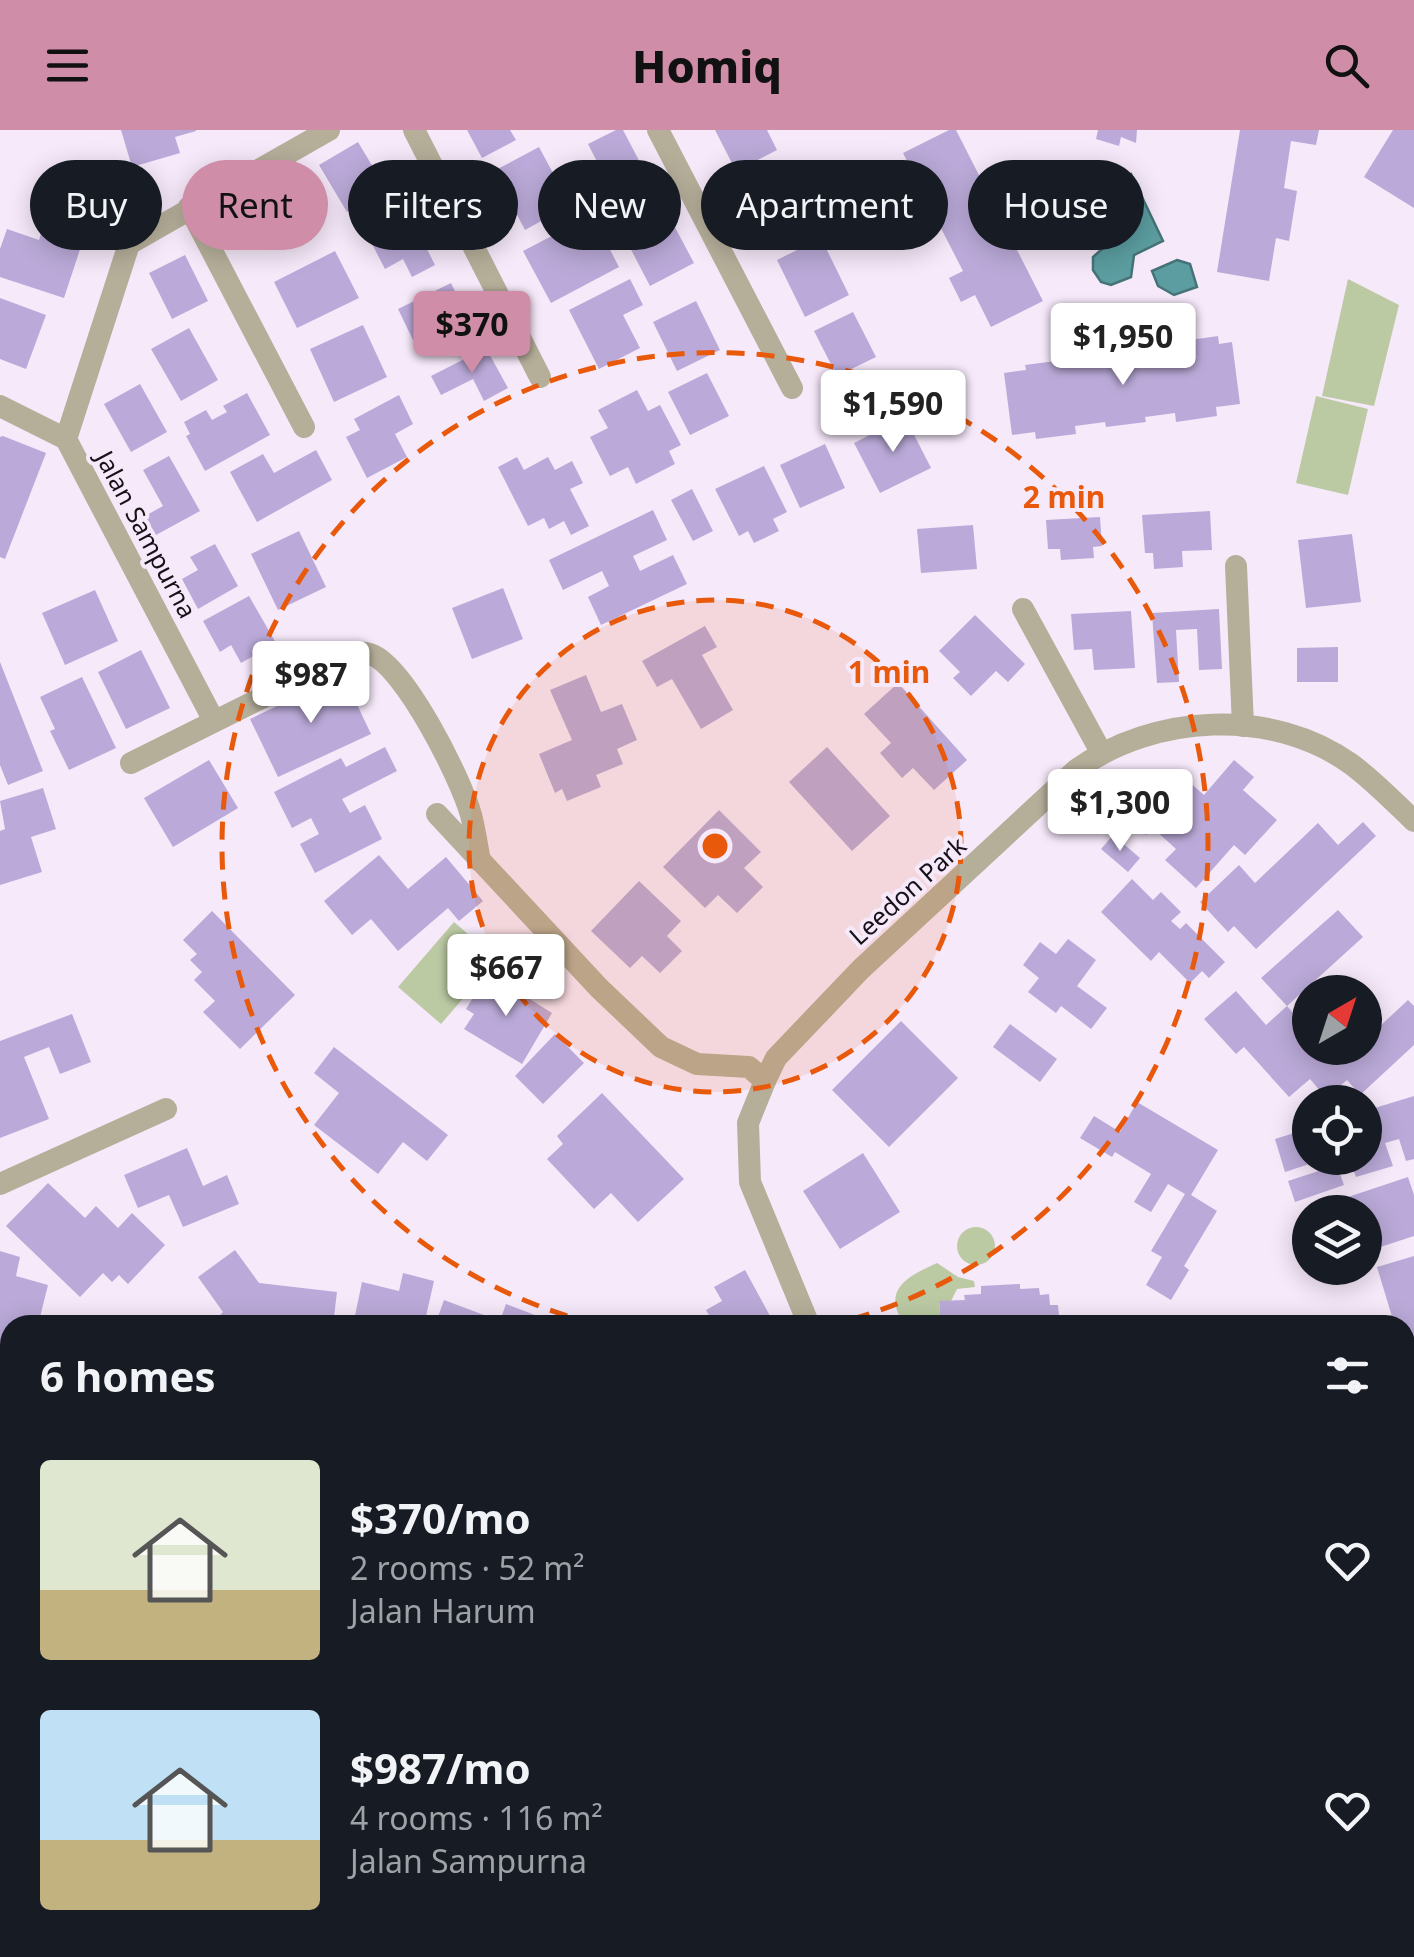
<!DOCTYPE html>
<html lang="en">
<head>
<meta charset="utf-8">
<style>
	body { margin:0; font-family:"Noto Sans",sans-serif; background:#242831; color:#f1f3f6; height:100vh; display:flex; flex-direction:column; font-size:38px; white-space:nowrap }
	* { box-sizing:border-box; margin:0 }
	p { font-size:32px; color:#9ea1a6 }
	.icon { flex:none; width:55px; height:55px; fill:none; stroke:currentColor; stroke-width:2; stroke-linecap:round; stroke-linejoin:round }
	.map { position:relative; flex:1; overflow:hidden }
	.drawer { position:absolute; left:0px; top:1185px; width:1415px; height:642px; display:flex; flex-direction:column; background:#171b24; border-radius:30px 30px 0 0; box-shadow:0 5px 25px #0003 }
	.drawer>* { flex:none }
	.top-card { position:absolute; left:30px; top:30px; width:1355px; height:90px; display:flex; gap:20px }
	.needle { width:65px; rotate:39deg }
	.fabs { position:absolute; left:1292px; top:845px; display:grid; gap:20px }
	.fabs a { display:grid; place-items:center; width:90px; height:90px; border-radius:50%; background:#171b24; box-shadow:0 5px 25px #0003; font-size:50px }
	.price { position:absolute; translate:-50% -85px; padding:0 22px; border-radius:10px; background:#fff; color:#222; font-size:32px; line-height:65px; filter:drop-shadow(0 2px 5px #0008) }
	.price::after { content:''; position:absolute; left:50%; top:60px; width:30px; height:22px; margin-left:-15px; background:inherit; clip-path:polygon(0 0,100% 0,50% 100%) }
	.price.active { background:#d08da7; color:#111 }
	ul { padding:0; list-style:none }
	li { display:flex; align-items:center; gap:30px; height:250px; padding:0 40px }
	li span { display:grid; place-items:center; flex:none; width:280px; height:200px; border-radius:10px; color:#555 }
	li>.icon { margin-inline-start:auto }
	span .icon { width:120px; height:120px; fill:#fffc; stroke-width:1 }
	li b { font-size:42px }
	h2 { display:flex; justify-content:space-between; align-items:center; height:120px; padding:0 40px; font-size:42px }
	.chip { padding:0 35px; border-radius:45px; background:#171b24; box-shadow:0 5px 25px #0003; font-size:35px; line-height:90px }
	.chip.active { background:#d08da7; color:#111 }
	header { display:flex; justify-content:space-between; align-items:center; height:130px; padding:0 40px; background:#d08da7; color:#111; font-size:45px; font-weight:800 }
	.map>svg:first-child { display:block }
	.green { fill:#bccaa4 }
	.water { fill:#5b9da0; stroke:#467377; stroke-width:2.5 }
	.building { fill:#bbaad9 }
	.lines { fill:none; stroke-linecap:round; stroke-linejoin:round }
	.minor { stroke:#b5af9a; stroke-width:22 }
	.ring { fill:none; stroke:#e8590c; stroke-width:5; stroke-dasharray:18 12 }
	.labels { text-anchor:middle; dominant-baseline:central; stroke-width:8; stroke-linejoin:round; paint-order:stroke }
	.street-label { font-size:25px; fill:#161117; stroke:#f6e9fa }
	.centre { fill:#e8590c; stroke:#f6e9fa; stroke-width:5 }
	.ring-label { font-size:30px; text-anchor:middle; font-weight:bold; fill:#e8590c; stroke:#f6e9fa; stroke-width:8; stroke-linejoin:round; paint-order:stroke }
</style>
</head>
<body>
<header><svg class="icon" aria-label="menu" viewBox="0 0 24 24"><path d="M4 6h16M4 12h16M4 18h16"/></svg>Homiq<svg class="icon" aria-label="search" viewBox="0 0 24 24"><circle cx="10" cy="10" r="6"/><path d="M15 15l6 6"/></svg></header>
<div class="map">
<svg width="1414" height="1827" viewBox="0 0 1414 1827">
	<rect width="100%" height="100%" fill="#f6e9fa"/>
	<g class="green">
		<path d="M1348,149L1399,175L1374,276L1322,266Z"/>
		<path d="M1316,266L1368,279L1348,365L1296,353Z"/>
		<path d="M454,792L497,829L441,894L398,857Z"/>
		<circle cx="976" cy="1116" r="19"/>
		<path d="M937,1133L958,1147L974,1151L975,1157L957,1159L951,1171L939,1172L941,1195H905C880,1160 908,1146 937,1133Z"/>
	</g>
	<g class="water">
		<path d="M1131,44L1163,111L1134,125L1131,147L1111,155L1101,152L1093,140V127L1110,112V99L1101,92L1086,93L1075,84L1074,75L1084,66Z"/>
		<path d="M1177,130L1190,134L1197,157L1174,165L1158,156L1152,141Z"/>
	</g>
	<g class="building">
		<path d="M121,0H196V1L175,7L180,23L132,37Z"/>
		<path d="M467,0H510L516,10L482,28Z"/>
		<path d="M616,0H623L645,42L611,59L588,14Z"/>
		<path d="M715,0H767L777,20L736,41Z"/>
		<path d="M949,0H956L1043,171L991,197L975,165L961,172L949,148L963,141L929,75L911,84L899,60L917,51L903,23Z"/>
		<path d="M1098,0H1137L1136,13L1121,7L1119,16L1096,9Z"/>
		<path d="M1240,0H1319L1316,15L1291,11L1284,58L1297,61L1289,111L1276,108L1269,151L1217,142Z"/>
		<path d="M1393,0H1414V78L1364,47Z"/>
		<path d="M358,12L386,59L347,82L319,35Z"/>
		<path d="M539,17L570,75L525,100L494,41Z"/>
		<path d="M780,40L801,83L761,103L739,60Z"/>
		<path d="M289,56L292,63L305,58L316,83L302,89L310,107L285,117L281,108L271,113L268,104L256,108L245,82L257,77L254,70Z"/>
		<path d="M49,79L89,92L64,168L0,147V119L7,99L39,110Z"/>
		<path d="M592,85L619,137L551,173L523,121Z"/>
		<path d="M669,86L694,133L650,156L625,108Z"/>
		<path d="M412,89L435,135L412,147L403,129L385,139L370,110Z"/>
		<path d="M821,108L849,165L805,187L777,130Z"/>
		<path d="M335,121L359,168L297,198L274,152Z"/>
		<path d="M185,125L208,171L172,189L149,143Z"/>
		<path d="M630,149L643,175L623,185L640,218L599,239L569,180Z"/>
		<path d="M451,153L478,209L445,225L433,200L413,210L398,179Z"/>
		<path d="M0,168L46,185L26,239L0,229Z"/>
		<path d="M696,171L720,220L677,241L653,192Z"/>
		<path d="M853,182L876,227L837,246L814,201Z"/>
		<path d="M363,195L387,247L334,272L310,219Z"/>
		<path d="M189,198L218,250L181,271L151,219Z"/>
		<path d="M1218,206L1219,214L1232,212L1240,274L1216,277L1217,286L1176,292L1175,283L1145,287L1146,292L1106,297L1105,292L1075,296L1076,304L1036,309L1035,302L1012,305L1004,243L1026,240L1025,235L1071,229L1072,234L1100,230L1098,222L1144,216L1146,224L1170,221L1169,213Z"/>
		<path d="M486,218L508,258L484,271L473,249L441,265L431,246Z"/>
		<path d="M707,243L729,286L690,305L668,262Z"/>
		<path d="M140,254L167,302L131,322L104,274Z"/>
		<path d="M637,260L648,281L660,275L681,315L669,321L675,334L636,354L628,337L610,346L590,307L608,298L598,280Z"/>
		<path d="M247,263L270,305L205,341L186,306L190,304L184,292L206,280L212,290L227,282L223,276Z"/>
		<path d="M399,265L413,294L395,304L407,327L367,348L346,307L360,300L354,289Z"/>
		<path d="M905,287L931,338L880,363L854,313Z"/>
		<path d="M3,306L46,323L5,429L0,427V307Z"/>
		<path d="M825,314L845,358L800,378L780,335Z"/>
		<path d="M316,320L332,350L257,392L230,342L263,324L274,343Z"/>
		<path d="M169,326L200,381L156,405L145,386L163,376L143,340Z"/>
		<path d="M517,327L524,340L548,327L555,340L572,331L583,353L570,359L589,396L571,405L564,391L549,399L544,388L528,396L498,337Z"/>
		<path d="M764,336L787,382L773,389L779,401L754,413L748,401L739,406L715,359Z"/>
		<path d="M692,359L713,401L693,411L671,370Z"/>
		<path d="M653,380L667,410L633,426L640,441L673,425L687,454L601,495L588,467L609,456L602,441L563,460L549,430Z"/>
		<path d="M1210,381L1212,420L1182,421L1183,437L1154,439L1153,423H1145L1142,385Z"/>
		<path d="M1100,387L1102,416L1093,417L1094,428L1061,430L1060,419H1048L1046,390Z"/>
		<path d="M973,395L977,439L921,443L917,399Z"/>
		<path d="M299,401L326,457L278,480L251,424Z"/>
		<path d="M1352,404L1361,472L1306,478L1298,410Z"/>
		<path d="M215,414L238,456L198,479L182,449L198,440L190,427Z"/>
		<path d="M503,458L523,509L472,529L452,478Z"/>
		<path d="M95,460L118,511L65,535L42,483Z"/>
		<path d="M249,466L276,513L241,533L231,515L220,522L203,491Z"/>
		<path d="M1219,479L1222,539L1199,540L1197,499L1176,500L1179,552L1157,553L1152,483Z"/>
		<path d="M1131,481L1135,538L1094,540L1092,519L1074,520L1071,484Z"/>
		<path d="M975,485L1025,534L1008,552L996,541L971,566L953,548L960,542L939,521Z"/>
		<path d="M705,496L717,517L702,525L733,580L701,599L672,549L657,557L642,531Z"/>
		<path d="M1338,517V552H1297V518Z"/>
		<path d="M141,520L170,578L126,599L98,542Z"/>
		<path d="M0,532L43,641L8,655L0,635Z"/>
		<path d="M343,545L371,604L278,647L250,589Z"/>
		<path d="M586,545L601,582L622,574L637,610L617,619L623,634L596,645L601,657L567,671L562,659L555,663L539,624L572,610L550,560Z"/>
		<path d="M82,547L116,618L69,640L50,601L55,599L40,567Z"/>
		<path d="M898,553L967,630L934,660L913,638L902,648L880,623L891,613L864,584Z"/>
		<path d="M385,617L397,641L342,669L350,683L365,675L382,709L315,743L300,714L319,704L311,688L292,698L274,662L341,628L346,637Z"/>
		<path d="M827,617L890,686L852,721L789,652Z"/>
		<path d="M209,630L238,678L173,717L144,668Z"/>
		<path d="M1234,630L1254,647L1243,660L1277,690L1245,725L1234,715L1196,758L1165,730L1176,719L1153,698L1146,705L1129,690L1157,658L1171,670L1188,651L1204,665Z"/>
		<path d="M43,658L56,699L31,707L42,742L0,755V701L5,699L0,671Z"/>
		<path d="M719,680L761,722L744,738L763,757L737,783L718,765L705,778L663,737Z"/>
		<path d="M1363,692L1376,706L1256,819L1234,796L1228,802L1200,772L1239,735L1255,753L1318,693L1338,715Z"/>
		<path d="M1113,705L1140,728L1128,742L1101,719Z"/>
		<path d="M379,725L408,759L446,727L483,771L459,791L448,778L398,821L371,789L352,805L324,771Z"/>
		<path d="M1132,749L1153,770L1161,762L1181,782L1171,791L1180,799L1186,793L1225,832L1209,848L1202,841L1190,853L1159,822L1151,831L1101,782Z"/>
		<path d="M639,751L681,791L667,806L682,821L660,843L642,826L630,838L591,801Z"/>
		<path d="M1338,780L1363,807L1287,876L1261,848Z"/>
		<path d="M212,781L295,865L240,919L203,882L215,871L194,850L202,842L190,830L197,824L183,810Z"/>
		<path d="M1068,809L1096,830L1077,856L1107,878L1091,899L1061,876L1056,883L1028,862L1039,848L1023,835L1040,812L1056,824Z"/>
		<path d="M488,843L552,883L522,934L464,899L474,884L466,879Z"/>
		<path d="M1236,861L1266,895L1287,876L1310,902V918H1325L1339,934L1357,918H1365V910L1408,870L1414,876V915L1360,965L1347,950L1326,968L1310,949L1289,967L1244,917L1236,924L1204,889Z"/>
		<path d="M72,884L91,932L60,944L49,917L24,927L49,989L0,1008V911Z"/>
		<path d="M901,891L958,948L889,1017L832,960Z"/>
		<path d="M1010,894L1057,929L1040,952L993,917Z"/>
		<path d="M555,904L584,933L543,974L515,946Z"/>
		<path d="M334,917L448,1005L427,1031L403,1012L378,1044L314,995L339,963L314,943Z"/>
		<path d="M602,963L684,1049L638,1092L611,1063L594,1079L547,1029L563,1014L557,1006Z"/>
		<path d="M1414,966V1029L1406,1031L1399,1009L1385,1013L1393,1036L1356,1047L1349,1028H1365V981Z"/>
		<path d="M1137,972L1218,1020L1191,1065L1217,1081L1184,1136L1189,1140L1171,1170L1146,1155L1162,1127L1151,1121L1185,1064L1168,1054L1151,1082L1134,1072L1151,1044L1115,1022L1112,1027L1080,1008L1094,986L1120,1002Z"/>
		<path d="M1310,998V1028H1328L1285,1042L1275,1009Z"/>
		<path d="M187,1018L203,1056L227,1045L239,1074L183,1097L169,1065L138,1078L124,1045Z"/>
		<path d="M863,1023L900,1082L840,1119L803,1061Z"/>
		<path d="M1337,1035L1344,1055L1295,1072L1288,1051Z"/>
		<path d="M1408,1047L1414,1065V1106L1365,1122V1082H1310L1309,1096L1303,1082Z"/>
		<path d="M48,1053L85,1088L96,1076L118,1098L132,1083L165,1115L128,1154L119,1145L112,1152L103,1143L80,1167L6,1096Z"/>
		<path d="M235,1120L259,1153L337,1162L333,1195H211L223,1182L198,1147Z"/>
		<path d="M0,1121L20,1127L16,1146L48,1155L38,1195H10V1226L0,1223Z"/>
		<path d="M1414,1126V1213L1405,1216V1195H1381L1393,1190L1377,1137Z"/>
		<path d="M745,1140L775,1195H715L706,1180L722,1171L714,1157Z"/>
		<path d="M403,1143L434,1151L424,1195H353L362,1152L399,1161Z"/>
		<path d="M1020,1154V1159L1039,1158L1040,1165L1049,1164L1050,1175H1058L1060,1195H941L939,1171L965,1170L964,1165L981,1164V1156Z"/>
		<path d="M444,1170L500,1191L506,1174L561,1195H435Z"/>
		<path d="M1405,1316L1414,1317L1412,1353L1405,1352Z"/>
		<path d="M0,1431L10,1439V1498L0,1490Z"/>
		<path d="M1405,1460L1414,1466V1521L1405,1534Z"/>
		<path d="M10,1621V1678L0,1671V1635Z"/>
		<path d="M1405,1740L1414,1746V1790L1405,1803Z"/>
		<path d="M10,1766V1818H45L39,1827H0V1783Z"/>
		<path d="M96,1818H294L296,1821L278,1827H109Z"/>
		<path d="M790,1818H950L964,1827H804Z"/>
		<path d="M1127,1818H1198L1192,1827H1121Z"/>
		<path d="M1348,1818H1395L1388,1827H1361Z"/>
	</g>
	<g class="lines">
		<g class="minor">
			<path d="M414,0L540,247"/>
			<path d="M658,0L792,258"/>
			<path d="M189,77L304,297"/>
			<path d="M0,276L66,309"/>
			<path d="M1236,436L1243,596"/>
			<path d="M1023,479L1101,622"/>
			<path d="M214,591L66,309L129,114L329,0"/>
			<path d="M131,633L340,529C350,524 359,520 370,524C404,534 462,651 471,685C475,700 477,716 480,731"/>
			<path d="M437,684L599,858L661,917L697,934L749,937L765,951"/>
			<path d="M0,1054L166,979"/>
			<path d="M809,1195L750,1052L748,993L765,951L776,928L861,839L1076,640C1154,584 1271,577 1351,634C1374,651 1394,672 1414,691"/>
			<path d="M0,1300L10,1320"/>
			<path d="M1405,1442L1414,1444"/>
			<path d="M1405,1580L1414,1567"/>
			<path d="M337,1827L353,1818"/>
			<path d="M1246,1827L1252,1818"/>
		</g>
	</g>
	<circle cx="715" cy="716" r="246" fill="#e8590c" fill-opacity=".12"/>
	<g class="ring">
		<circle cx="715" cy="716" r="246"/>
		<path d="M596 1194A493 493 0 1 1 834 1194"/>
	</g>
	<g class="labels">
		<g class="street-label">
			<text transform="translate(147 404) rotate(62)">Jalan Sampurna</text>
			<text transform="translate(907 760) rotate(-42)">Leedon Park</text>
		</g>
	</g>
	<circle cx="715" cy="716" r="15" class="centre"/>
	<g class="ring-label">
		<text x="1064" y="378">2 min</text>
		<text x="889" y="553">1 min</text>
	</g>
</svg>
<div class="fabs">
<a><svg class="needle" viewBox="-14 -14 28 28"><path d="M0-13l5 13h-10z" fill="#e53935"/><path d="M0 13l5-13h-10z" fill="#9ea1a6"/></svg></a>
<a><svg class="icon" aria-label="locate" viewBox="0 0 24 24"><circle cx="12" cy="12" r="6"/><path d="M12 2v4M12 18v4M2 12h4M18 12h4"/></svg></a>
<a><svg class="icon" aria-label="layers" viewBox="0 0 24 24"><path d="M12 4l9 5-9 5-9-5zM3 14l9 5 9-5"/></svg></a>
</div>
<b class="price active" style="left:472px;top:246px">$370</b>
<b class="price" style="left:1123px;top:258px">$1,950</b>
<b class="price" style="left:893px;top:325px">$1,590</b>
<b class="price" style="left:311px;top:596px">$987</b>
<b class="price" style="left:1120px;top:724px">$1,300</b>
<b class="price" style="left:506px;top:889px">$667</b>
<div class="top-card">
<a class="chip">Buy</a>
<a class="chip active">Rent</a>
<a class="chip">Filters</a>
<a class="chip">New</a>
<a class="chip">Apartment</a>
<a class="chip">House</a>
</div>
<section class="drawer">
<h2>6 homes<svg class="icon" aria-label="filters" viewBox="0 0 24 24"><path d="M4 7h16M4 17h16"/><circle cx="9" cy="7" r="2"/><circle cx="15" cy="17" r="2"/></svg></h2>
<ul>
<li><span style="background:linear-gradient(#dfe7d0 65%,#c2b280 0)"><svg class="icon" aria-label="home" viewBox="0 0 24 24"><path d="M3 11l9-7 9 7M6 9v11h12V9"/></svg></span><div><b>$370/mo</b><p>2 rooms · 52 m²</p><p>Jalan Harum</p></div><svg class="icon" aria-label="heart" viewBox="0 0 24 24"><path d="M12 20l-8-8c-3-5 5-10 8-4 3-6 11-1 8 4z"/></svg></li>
<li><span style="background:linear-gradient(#bfe0f5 65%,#c2b280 0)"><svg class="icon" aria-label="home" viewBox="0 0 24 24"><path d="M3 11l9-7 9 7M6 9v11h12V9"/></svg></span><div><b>$987/mo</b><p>4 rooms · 116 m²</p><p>Jalan Sampurna</p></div><svg class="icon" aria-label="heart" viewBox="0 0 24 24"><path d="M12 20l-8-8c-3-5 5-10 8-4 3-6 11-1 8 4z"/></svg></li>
</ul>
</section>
</div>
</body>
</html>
